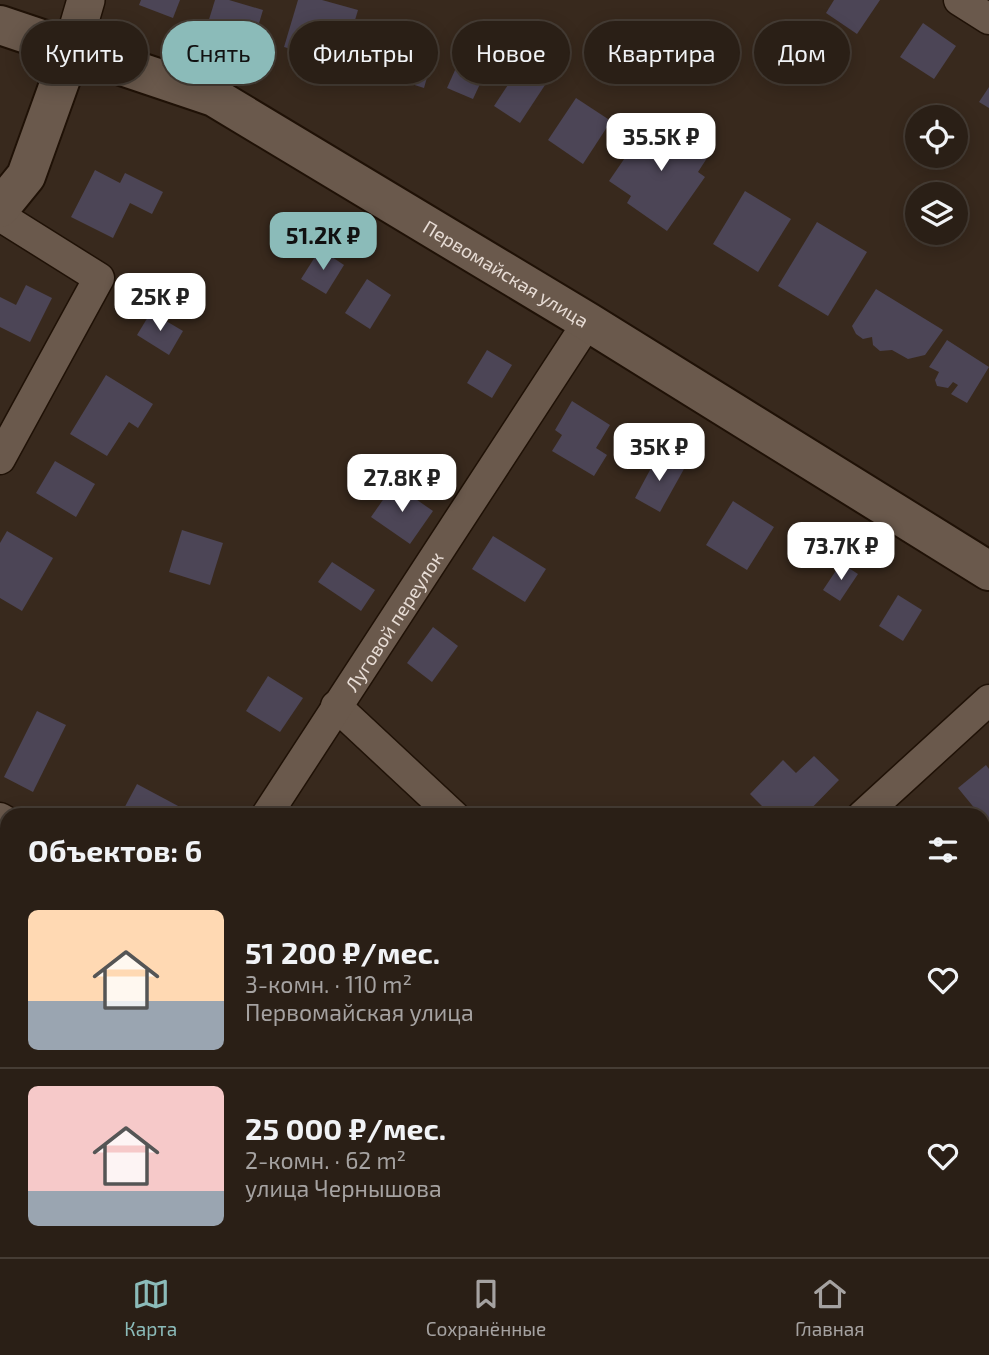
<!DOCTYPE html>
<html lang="ru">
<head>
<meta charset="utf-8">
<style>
	body { margin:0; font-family:"Exo 2",sans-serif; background:#362c23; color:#f1f3f6; height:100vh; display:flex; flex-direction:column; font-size:26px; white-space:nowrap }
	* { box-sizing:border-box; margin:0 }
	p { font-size:23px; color:#a5a2a1 }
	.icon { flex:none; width:38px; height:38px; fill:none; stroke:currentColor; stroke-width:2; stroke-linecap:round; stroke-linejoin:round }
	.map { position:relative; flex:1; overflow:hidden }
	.details { position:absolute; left:0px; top:808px; width:990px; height:450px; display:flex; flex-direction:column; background:#2a1f16; border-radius:21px 21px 0 0; box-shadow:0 4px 18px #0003,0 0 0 2px #463d35 }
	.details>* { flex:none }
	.top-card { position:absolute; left:21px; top:21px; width:948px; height:63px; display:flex; gap:14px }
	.tools { position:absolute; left:905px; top:105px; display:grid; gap:14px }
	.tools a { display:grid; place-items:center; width:63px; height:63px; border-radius:50%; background:#2a1f16; box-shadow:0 4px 18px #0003,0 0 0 2px #463d35; font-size:35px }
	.price { position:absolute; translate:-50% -60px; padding:0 16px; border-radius:14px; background:#fff; color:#222; font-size:23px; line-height:46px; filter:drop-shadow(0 2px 4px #0008) }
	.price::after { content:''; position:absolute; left:50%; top:42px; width:21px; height:16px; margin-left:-10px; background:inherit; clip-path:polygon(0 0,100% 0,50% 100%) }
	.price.current { background:#8bbbb9; color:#111 }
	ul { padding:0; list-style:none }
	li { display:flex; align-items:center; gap:21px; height:175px; padding:0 28px }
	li+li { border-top:2px solid #463d35 }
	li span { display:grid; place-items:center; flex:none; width:196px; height:140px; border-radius:10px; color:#555 }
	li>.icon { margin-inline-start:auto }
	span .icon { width:84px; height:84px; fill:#fffc; stroke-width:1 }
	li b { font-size:30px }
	h2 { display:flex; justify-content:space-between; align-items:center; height:84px; padding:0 28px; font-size:30px }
	.tag { padding:0 24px; border-radius:32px; background:#2a1f16; box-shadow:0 4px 18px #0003,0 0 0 2px #463d35; font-size:24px; line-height:63px }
	.tag.current { background:#8bbbb9; color:#111 }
	.dock { display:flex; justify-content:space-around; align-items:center; height:98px; border-top:2px solid #463d35; background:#2a1f16; font-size:19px; color:#a5a2a1 }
	.dock a { display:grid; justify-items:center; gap:4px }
	.dock .current { color:#8bbbb9 }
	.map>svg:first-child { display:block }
	.building { fill:#4c4556 }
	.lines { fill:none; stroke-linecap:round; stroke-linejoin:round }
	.minor-casing { stroke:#1f1106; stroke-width:33 }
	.tertiary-casing { stroke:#1f1106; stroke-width:40 }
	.secondary-casing { stroke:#1f1106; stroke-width:42 }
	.minor { stroke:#6a594c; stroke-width:30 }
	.tertiary { stroke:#6a594c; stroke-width:37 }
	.secondary { stroke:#6a594c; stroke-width:38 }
	.labels { text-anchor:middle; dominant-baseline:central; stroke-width:5; stroke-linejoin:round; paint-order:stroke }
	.street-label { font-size:19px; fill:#e7dcd5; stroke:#2e1f13 }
</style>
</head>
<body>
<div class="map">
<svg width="989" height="1257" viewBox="0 0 989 1257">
	<rect width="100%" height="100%" fill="#38291d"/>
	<g class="building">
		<path d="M141,0H180L173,18L139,5Z"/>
		<path d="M215,0H229L263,10L254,40L207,26Z"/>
		<path d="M298,0H322L358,10L342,64L284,47Z"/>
		<path d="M834,0H880L857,34L826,13Z"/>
		<path d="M923,23L956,46L934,79L900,57Z"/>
		<path d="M384,30L436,46L424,88L371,71Z"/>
		<path d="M460,59L486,71L473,99L447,88Z"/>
		<path d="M521,65L547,82L520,123L494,106Z"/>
		<path d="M989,87V108L979,102Z"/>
		<path d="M576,98L611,121L583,164L548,140Z"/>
		<path d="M653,117L709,155L698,172L705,177L667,231L627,203L631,196L609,181Z"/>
		<path d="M95,170L120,183L125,173L163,192L152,214L130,203L113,238L71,217Z"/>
		<path d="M745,191L791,219L758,272L713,244Z"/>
		<path d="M817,222L867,252L828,316L778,286Z"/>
		<path d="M320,249L344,265L326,294L301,279Z"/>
		<path d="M367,279L391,295L370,329L345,313Z"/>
		<path d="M26,285L52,298L30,342L0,327V297L16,305Z"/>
		<path d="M876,289L943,330L925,355L908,359L892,350L880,351L873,345L872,337L863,339L856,334L852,326Z"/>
		<path d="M151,312L183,331L169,355L137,335Z"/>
		<path d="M947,340L989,367L967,403L951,394L958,385L953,382L948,388L937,386L935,380L939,372L929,367Z"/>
		<path d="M487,350L512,365L492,398L467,383Z"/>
		<path d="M106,375L153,404L138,428L129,422L107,456L70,434Z"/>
		<path d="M572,401L610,425L596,448L607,455L594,476L552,451L562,435L555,430Z"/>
		<path d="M658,455L684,469L660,512L635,498Z"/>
		<path d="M55,461L95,484L76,517L36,493Z"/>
		<path d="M394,484L433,511L410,544L371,517Z"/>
		<path d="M733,501L774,527L747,570L706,545Z"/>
		<path d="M182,530L223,543L210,585L169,572Z"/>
		<path d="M7,531L53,558L22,611L0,598V543Z"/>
		<path d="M493,536L546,569L525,602L472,569Z"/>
		<path d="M332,562L375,590L361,611L318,582Z"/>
		<path d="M841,563L858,574L840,601L823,590Z"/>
		<path d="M898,595L922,610L903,641L879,626Z"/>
		<path d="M433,627L458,646L432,682L407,663Z"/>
		<path d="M268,676L303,698L280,732L246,711Z"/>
		<path d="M37,711L66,725L33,792L4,777Z"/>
		<path d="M814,756L839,780L804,816H772L750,794L783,760L796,773Z"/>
		<path d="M986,765L989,769V826L958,788Z"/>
		<path d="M137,784L180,807L176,816H120Z"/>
		<path d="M0,872L7,876L0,894Z"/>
		<path d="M984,1067L989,1075V1115L984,1119Z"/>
		<path d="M102,1251H120L125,1257H96Z"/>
		<path d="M429,1251H477L482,1257H422Z"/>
		<path d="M626,1251H656L660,1257H618Z"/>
	</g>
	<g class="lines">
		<g class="minor-casing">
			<g id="minor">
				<path d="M959,0L989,19"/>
				<path d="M0,216L99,278L0,459"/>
				<path d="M336,706L454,816"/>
				<path id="s1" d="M266,816L588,322"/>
				<path d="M862,816L989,700"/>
				<path d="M0,818L7,822"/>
				<path d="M984,1203L989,1213"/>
				<path d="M530,1251L534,1257"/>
				<path d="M364,1257L370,1251"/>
			</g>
		</g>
		<g class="tertiary-casing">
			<path id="tertiary" d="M72,48L86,0"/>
		</g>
		<g class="secondary-casing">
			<g id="secondary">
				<path id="s2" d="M0,25L214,97L588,322L989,571"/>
				<path d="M0,208L26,176L72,48"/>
			</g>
		</g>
		<use href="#minor" class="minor"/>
		<use href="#tertiary" class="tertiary"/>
		<use href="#secondary" class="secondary"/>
	</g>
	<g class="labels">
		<g class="street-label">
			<text stroke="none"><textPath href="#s2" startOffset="567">Первомайская улица</textPath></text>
			<text stroke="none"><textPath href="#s1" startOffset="233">Луговой переулок</textPath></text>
		</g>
	</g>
</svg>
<div class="tools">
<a><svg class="icon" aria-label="locate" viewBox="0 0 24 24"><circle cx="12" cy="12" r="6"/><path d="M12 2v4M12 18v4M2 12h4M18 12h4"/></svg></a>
<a><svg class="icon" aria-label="layers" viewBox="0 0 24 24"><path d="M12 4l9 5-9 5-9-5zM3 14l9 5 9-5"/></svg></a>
</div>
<b class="price" style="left:661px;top:173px">35.5K ₽</b>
<b class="price current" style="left:323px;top:272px">51.2K ₽</b>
<b class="price" style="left:160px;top:333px">25K ₽</b>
<b class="price" style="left:659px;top:483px">35K ₽</b>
<b class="price" style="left:402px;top:514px">27.8K ₽</b>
<b class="price" style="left:841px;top:582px">73.7K ₽</b>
<div class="top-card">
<a class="tag">Купить</a>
<a class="tag current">Снять</a>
<a class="tag">Фильтры</a>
<a class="tag">Новое</a>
<a class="tag">Квартира</a>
<a class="tag">Дом</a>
</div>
<section class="details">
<h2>Объектов: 6<svg class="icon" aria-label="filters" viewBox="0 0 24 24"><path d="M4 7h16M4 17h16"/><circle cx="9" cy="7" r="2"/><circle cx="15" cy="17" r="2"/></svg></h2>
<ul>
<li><span style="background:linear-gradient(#ffd9b3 65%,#9aa5b1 0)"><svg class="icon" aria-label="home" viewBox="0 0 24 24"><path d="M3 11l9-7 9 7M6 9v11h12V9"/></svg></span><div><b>51 200 ₽/мес.</b><p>3-комн. · 110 m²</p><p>Первомайская улица</p></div><svg class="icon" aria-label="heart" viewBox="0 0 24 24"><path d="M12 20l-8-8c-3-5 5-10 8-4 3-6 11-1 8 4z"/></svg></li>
<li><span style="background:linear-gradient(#f6c9c9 75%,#9aa5b1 0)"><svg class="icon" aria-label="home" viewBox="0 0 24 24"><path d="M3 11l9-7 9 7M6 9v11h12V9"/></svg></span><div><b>25 000 ₽/мес.</b><p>2-комн. · 62 m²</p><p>улица Чернышова</p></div><svg class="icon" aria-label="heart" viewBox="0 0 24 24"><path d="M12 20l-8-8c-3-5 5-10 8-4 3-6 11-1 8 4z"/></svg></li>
</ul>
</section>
</div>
<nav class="dock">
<a class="current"><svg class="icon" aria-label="map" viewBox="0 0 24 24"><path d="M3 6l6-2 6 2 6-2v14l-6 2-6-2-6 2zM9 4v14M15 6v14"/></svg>Карта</a>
<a><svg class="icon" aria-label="saved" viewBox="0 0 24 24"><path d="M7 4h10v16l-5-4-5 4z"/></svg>Сохранённые</a>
<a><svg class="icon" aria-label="home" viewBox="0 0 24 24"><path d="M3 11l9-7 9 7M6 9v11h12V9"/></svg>Главная</a>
</nav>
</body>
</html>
